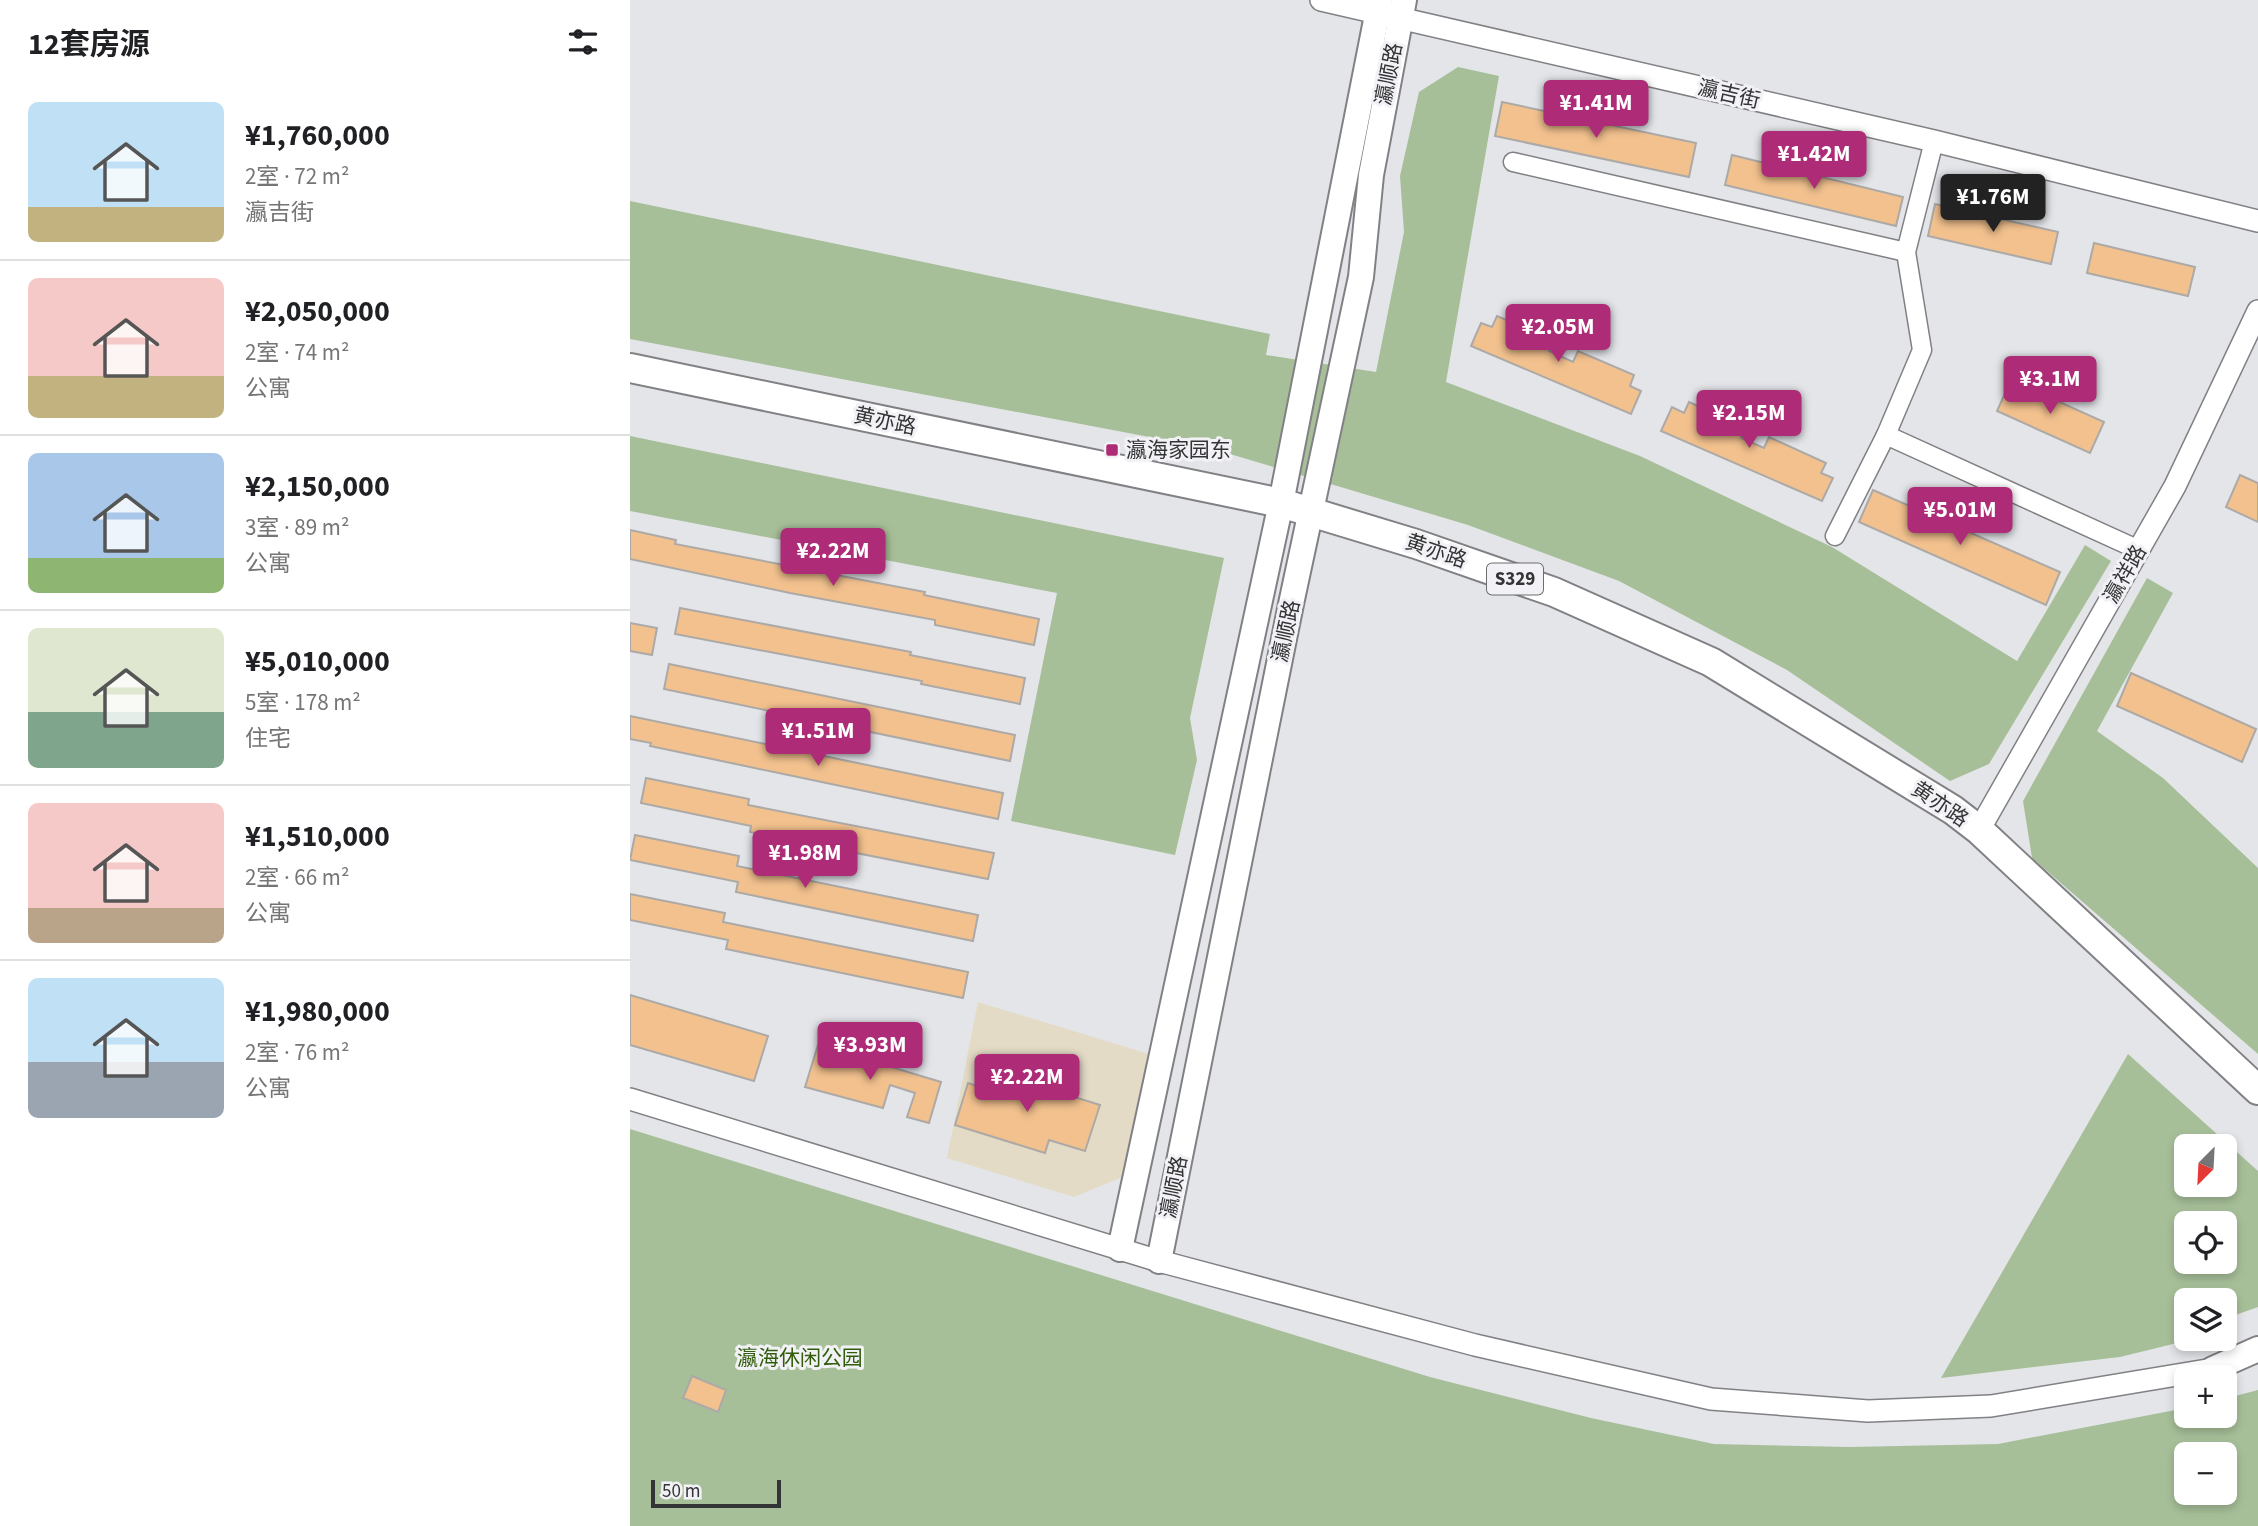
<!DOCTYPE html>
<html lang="zh">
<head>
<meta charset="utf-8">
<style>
	body { margin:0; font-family:"Source Sans 3","Noto Sans SC",sans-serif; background:#f6f6f6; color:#202124; height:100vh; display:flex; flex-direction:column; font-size:26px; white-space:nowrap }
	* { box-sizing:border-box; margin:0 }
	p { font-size:23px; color:#757577 }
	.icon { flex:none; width:38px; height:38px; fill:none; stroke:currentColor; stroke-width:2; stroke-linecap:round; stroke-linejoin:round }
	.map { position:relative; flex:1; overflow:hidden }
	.side { display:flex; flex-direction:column; background:#fff; width:630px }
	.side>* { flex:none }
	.needle { width:46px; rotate:204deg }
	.buttons { position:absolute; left:1544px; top:1134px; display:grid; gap:14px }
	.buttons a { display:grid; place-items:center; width:63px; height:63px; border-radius:10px; background:#fff; box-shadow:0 4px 10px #0003; font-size:35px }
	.scale { position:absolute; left:21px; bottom:18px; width:130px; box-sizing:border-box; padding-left:7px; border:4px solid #333435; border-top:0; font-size:19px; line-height:24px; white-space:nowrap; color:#333435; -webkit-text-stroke:5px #f2f2f6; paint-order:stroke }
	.price { position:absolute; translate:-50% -60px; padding:0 16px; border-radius:7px; background:#ae2c77; color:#fff; font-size:23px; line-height:46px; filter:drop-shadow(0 2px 4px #0008) }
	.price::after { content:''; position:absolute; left:50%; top:42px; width:21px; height:16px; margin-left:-10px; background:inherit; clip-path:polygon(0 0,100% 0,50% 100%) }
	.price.active { background:#222; color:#fff }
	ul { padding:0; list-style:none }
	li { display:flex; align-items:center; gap:21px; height:175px; padding:0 28px }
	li+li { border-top:2px solid #e0e0e0 }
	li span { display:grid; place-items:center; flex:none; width:196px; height:140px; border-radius:10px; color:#555 }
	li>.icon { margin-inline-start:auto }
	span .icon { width:84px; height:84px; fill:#fffc; stroke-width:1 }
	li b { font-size:30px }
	h2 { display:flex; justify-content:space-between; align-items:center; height:84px; padding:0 28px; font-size:30px }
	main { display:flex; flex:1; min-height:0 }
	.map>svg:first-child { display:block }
	.education { fill:#e4dbc6 }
	.green { fill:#a7bf99; fill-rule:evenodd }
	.building { fill:#f2c18e; stroke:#aca9a6; stroke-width:2 }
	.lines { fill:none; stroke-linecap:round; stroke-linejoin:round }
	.minor-casing { stroke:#818185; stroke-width:21 }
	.tertiary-casing { stroke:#818185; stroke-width:24 }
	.secondary-casing { stroke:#818185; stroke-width:28 }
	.primary-casing { stroke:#818185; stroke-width:32 }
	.minor { stroke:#fff; stroke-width:18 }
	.tertiary { stroke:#fff; stroke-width:21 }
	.secondary { stroke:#fff; stroke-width:24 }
	.primary { stroke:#fff; stroke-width:28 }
	.poi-dot { fill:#ae2c77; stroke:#f2f2f6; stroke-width:2.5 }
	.labels { text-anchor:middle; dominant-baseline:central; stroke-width:6; stroke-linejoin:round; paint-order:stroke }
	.shield { fill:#f2f2f6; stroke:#6c6d6f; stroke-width:2 }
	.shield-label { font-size:19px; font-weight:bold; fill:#333435 }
	.street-label { font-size:21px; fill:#333435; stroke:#f2f2f6 }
	.poi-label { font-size:21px; fill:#333435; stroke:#f2f2f6; text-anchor:start }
	.park-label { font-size:21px; fill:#305c0b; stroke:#f2f2f6 }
</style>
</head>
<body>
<main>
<section class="side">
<h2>12套房源<svg class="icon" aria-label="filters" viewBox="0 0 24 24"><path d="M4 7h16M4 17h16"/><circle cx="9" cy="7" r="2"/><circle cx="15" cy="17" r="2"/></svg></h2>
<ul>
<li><span style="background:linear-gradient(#bfe0f5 75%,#c2b280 0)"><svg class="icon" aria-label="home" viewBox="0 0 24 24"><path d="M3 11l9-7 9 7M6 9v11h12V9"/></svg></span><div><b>¥1,760,000</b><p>2室 · 72 m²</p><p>瀛吉街</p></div></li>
<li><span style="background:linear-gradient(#f6c9c9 70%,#c2b280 0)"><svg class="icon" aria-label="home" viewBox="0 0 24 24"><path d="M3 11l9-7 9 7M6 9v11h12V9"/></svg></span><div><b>¥2,050,000</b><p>2室 · 74 m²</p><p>公寓</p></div></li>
<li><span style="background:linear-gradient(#a9c7e8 75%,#8fb573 0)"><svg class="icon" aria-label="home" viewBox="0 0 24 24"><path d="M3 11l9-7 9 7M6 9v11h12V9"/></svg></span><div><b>¥2,150,000</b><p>3室 · 89 m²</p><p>公寓</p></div></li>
<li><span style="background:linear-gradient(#dfe7d0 60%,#7fa58c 0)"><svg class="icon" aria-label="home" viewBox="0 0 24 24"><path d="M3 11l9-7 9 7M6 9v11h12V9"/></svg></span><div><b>¥5,010,000</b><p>5室 · 178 m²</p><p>住宅</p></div></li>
<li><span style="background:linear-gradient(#f6c9c9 75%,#b9a48a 0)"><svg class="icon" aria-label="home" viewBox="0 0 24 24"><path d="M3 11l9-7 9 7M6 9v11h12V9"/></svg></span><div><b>¥1,510,000</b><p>2室 · 66 m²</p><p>公寓</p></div></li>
<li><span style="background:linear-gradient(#bfe0f5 60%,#9aa5b1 0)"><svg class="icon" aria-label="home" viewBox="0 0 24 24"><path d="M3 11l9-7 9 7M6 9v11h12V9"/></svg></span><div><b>¥1,980,000</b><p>2室 · 76 m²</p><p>公寓</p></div></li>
</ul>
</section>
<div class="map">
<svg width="1628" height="1526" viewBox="0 0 1628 1526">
	<rect width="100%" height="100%" fill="#e4e5e9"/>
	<path class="education" d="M348,1002L519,1054L495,1176L444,1197L317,1158Z"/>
	<g class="green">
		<path d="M828,67L869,76L816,382L1010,456L1202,547L1387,661L1455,545L1481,561L1359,764L1320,781L1157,670L989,581L838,525L583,449L0,339V201L640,334L636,355L746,372L774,232L770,176L789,92Z"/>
		<path d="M0,436L594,558L560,718L567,760L545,855L381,821L427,593L0,511Z"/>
		<path d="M1517,578L1543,593L1467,731L1533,778L1628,868V1054L1402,858L1393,801Z"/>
		<path d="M1498,1054L1628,1171V1307L1594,1319V1300H1556V1338L1543,1344L1490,1357L1311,1378ZM1594,1146V1185H1556V1146ZM1594,1223V1262H1556V1223Z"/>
		<path d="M0,1129L800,1377L961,1418L1084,1444L1219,1447L1368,1444L1556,1408V1416H1594V1399L1628,1390V1526H0ZM1556,1454H1594V1493H1556Z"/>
	</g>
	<g class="building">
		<path d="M872,102L1066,143L1059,177L865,136Z"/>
		<path d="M1102,155L1273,197L1266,226L1095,185Z"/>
		<path d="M1305,204L1428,232L1421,264L1298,236Z"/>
		<path d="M1464,243L1565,267L1558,296L1457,273Z"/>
		<path d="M867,316L924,340L919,351L943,362L948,351L1004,375L1000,386L1011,391L1001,414L841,346L851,323L862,327Z"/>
		<path d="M1381,380L1474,422L1460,453L1367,411Z"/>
		<path d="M1059,402L1115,427L1111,438L1134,448L1139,437L1196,463L1191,473L1203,478L1192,501L1031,431L1042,407L1054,413Z"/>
		<path d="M1610,475L1628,483V522L1596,507Z"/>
		<path d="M1243,490L1430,572L1416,605L1229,522Z"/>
		<path d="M0,530L46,540L45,544L295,592L294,595L409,619L404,645L305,625V620L160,593L0,559Z"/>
		<path d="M50,608L281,652L280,655L395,678L390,704L291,684L292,681L45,634Z"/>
		<path d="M0,623L27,628L22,655L0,651Z"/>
		<path d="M39,664L385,735L380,761L34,689Z"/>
		<path d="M1501,673L1626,729L1612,762L1487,706Z"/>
		<path d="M0,716L373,793L368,819L20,746L21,743L0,739Z"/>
		<path d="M16,778L119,799L118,805L364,853L358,879L120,832L121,826L11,803Z"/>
		<path d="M5,835L109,856L107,866L348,915L343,941L106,892L108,882L0,860Z"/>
		<path d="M0,894L95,913L93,922L338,972L333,998L96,949L98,940L0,920Z"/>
		<path d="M0,995L138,1036L124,1081L0,1045Z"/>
		<path d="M188,1045L311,1082L299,1123L277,1117L285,1093L260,1085L253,1108L175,1087Z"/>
		<path d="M361,1071L470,1105L455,1151L419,1140L415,1153L325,1125L338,1083L356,1089Z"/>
		<path d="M62,1376L96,1390L88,1412L53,1398Z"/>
	</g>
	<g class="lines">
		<g class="minor-casing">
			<g id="minor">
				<path d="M883,162L1276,252"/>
				<path d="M1256,435L1509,550"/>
				<path d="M1205,536L1256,435L1292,350L1276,252L1304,141"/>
			</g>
		</g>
		<g class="tertiary-casing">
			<g id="tertiary">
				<path d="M691,0L1304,141L1628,221"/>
				<path d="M1349,830L1545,486L1628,311"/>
				<path d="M0,1099L529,1261L845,1345L1081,1399L1238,1411L1361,1406L1583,1369"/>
			</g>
		</g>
		<g class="secondary-casing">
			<g id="secondary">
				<path d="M490,1249L651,503L750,0"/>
				<path d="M529,1261L661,604L731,277L741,175L774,0"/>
				<path d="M1583,1369L1628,1349"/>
			</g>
		</g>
		<g class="primary-casing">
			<path id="primary" d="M0,368L651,503L786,544L924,592L1081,662L1323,810L1349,830L1628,1090"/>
		</g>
		<use href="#minor" class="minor"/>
		<use href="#tertiary" class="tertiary"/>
		<use href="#secondary" class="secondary"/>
		<use href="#primary" class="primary"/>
	</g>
	<rect class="poi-dot" x="475" y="443" width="14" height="14" rx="3.5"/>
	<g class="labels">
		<rect class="shield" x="857" y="563.5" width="56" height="31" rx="5"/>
		<g class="shield-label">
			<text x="885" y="579">S329</text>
		</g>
		<g class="street-label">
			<text transform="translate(759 74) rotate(-79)">瀛顺路</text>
			<text transform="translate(1099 94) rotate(13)">瀛吉街</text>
			<text transform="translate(255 421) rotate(12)">黄亦路</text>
			<text transform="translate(806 551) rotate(19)">黄亦路</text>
			<text transform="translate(1495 574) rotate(-60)">瀛祥路</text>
			<text transform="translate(656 631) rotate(-78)">瀛顺路</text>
			<text transform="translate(1310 804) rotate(34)">黄亦路</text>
			<text transform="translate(544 1187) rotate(-79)">瀛顺路</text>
		</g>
		<g class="poi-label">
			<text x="496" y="450">瀛海家园东</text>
		</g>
		<g class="park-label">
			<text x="170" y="1358">瀛海休闲公园</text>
		</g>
	</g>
</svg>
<div class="buttons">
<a><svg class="needle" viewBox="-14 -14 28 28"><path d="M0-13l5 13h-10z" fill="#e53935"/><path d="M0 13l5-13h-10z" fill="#757577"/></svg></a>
<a><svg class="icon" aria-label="locate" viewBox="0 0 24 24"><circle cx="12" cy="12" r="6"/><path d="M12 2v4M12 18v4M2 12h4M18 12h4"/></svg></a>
<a><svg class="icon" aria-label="layers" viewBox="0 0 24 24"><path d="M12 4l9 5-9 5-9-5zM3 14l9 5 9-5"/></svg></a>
<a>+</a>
<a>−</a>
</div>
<div class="scale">50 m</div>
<b class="price" style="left:966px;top:140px">¥1.41M</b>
<b class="price" style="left:1184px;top:191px">¥1.42M</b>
<b class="price active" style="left:1363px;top:234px">¥1.76M</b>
<b class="price" style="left:928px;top:364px">¥2.05M</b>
<b class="price" style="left:1420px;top:416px">¥3.1M</b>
<b class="price" style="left:1119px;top:450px">¥2.15M</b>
<b class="price" style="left:1330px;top:547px">¥5.01M</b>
<b class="price" style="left:203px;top:588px">¥2.22M</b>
<b class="price" style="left:188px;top:768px">¥1.51M</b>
<b class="price" style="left:175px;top:890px">¥1.98M</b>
<b class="price" style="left:240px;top:1082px">¥3.93M</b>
<b class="price" style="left:397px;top:1114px">¥2.22M</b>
</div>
</main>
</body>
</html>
